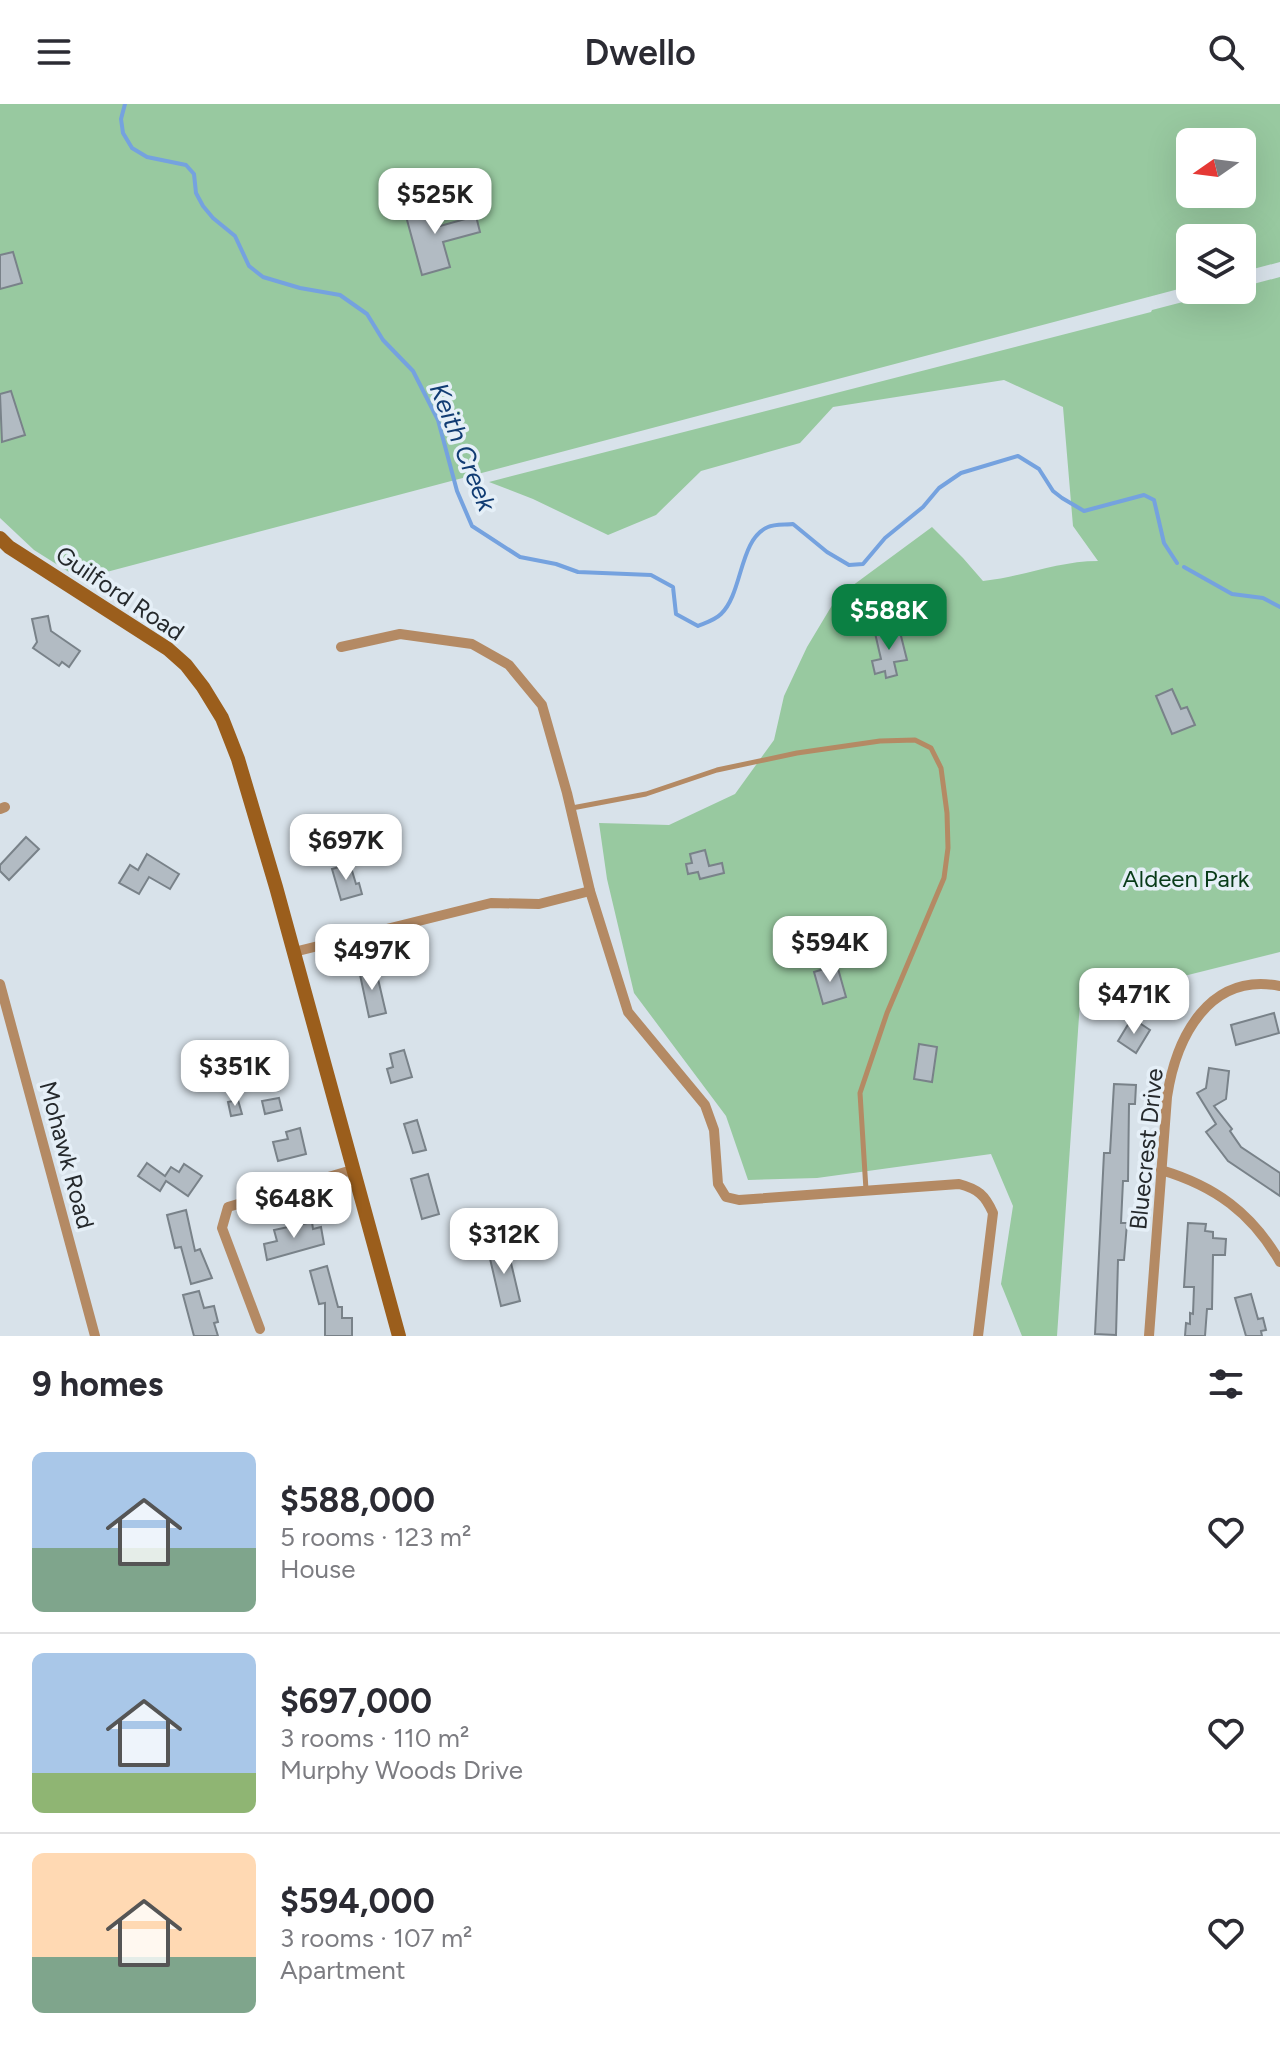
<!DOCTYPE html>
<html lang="en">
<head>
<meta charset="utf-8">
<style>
	body { margin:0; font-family:Figtree,sans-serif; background:#f2f2f3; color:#2b2b33; height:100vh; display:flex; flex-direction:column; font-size:30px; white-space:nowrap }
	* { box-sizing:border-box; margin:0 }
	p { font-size:26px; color:#7c7c81 }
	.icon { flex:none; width:44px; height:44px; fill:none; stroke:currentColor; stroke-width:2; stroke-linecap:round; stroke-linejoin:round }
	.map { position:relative; height:1232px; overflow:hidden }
	.panel { display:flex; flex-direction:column; background:#fff; flex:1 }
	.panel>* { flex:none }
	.needle { width:52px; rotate:256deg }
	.tools { position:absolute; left:1176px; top:24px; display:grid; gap:16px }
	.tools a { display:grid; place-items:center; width:80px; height:80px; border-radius:12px; background:#fff; box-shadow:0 8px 32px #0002; font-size:40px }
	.price { position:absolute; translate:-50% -68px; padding:0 18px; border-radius:16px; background:#fff; color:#222; font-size:26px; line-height:52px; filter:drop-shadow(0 2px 4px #0008) }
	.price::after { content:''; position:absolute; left:50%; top:48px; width:24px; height:18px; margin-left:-12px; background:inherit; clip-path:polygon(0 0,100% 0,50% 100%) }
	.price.on { background:#0b8043; color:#fff }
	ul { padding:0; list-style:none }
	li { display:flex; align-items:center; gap:24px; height:200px; padding:0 32px }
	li+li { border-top:2px solid #e1e1e2 }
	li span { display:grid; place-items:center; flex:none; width:224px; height:160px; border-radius:12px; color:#555 }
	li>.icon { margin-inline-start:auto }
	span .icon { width:96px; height:96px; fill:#fffc; stroke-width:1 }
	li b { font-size:34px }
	h2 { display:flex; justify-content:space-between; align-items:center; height:96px; padding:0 32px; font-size:34px }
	header { display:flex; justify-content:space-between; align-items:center; height:104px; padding:0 32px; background:#fff; font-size:36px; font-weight:600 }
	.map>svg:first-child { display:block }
	.green { fill:#98c9a0; fill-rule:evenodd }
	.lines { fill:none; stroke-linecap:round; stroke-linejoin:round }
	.stream { stroke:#75a2df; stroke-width:4 }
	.building { fill:#b2bbc3; stroke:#798289; stroke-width:2 }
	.lane { stroke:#b48a64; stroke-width:5 }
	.street { stroke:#b48a64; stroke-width:10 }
	.secondary { stroke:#9b5e1c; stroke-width:14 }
	.labels { text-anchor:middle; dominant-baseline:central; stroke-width:7; stroke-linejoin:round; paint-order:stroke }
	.street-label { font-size:24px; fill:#25292c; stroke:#e5eff7 }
	.park-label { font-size:24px; fill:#083b18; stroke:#e5eff7 }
	.water-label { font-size:26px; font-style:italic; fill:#113c73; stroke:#e5eff7 }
</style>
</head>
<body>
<header><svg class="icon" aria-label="menu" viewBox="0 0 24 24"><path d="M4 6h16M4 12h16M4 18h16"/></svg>Dwello<svg class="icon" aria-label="search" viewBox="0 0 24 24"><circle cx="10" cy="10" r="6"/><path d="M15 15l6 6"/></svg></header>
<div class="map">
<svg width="1280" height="1232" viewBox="0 0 1280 1232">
	<rect width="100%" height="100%" fill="#d8e2ea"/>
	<g class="green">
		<path d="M0,0H1280V158L1242,168V134H1190V182L80,475L34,446L0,414ZM1190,38H1242V90H1190Z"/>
		<path d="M1280,173V848L1080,898L1057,1232H1022L1001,1180L1013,1102L991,1050L817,1074L748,1076L726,1012L634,889L607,775L599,719L669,721L735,690L774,636L784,592L807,543L837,493L932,423L963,454L983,477C1022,473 1058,457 1098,457L1073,422L1063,303L1004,276L833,303L800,339L701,367L656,411L608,431L533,395L489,378L1151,208L1152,206L1229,186H1242V183Z"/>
	</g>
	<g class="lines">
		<g class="stream">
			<path d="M125,0L121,15L123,29L132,44L147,53L186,61L194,70L196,89L203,102L213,114L235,132L249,162L263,173L300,184L340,191L367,210L383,236L413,267L438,316L457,387L472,422L520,453L556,460L578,468L651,471L673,483L676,510L698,522C705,519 715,516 721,510C743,489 739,435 768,423C774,420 786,421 793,420L827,448L849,461L863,460L885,434L923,403L939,384L961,369L1018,352L1039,365L1053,387L1062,394L1084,407L1144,391L1154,396L1164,439L1177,459"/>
			<path d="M1184,463L1232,490L1263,494L1280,503"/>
		</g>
	</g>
	<g class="building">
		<path d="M433,97L440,122L476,112L480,128L443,138L450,163L422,171L404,105Z"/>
		<path d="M13,148L22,179L0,185V151Z"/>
		<path d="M11,287L25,331L2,338L0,290Z"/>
		<path d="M48,512L51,527L80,547L69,563L62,558L59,562L33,544L37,538L32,515Z"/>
		<path d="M899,524L907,556L894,558L897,571L886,574L885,567L875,570L872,557L881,555L875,529Z"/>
		<path d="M1172,585L1181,605L1187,603L1195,621L1172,630L1156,592Z"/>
		<path d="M26,733L39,745L9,776L0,767V761Z"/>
		<path d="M705,746L709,762L722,759L724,769L700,775L698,768L688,770L686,760L692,759L690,750Z"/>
		<path d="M147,750L179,770L170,785L149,773L139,790L119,779L130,761L138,766Z"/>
		<path d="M350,760L356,780L359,779L362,790L341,796L332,765Z"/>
		<path d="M837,861L846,893L823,900L814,868Z"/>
		<path d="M375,862L386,909L369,913L359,866Z"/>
		<path d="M1274,909L1279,929L1236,941L1231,921Z"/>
		<path d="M1132,914L1150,926L1136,949L1118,937Z"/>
		<path d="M919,940L937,943L932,978L914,975Z"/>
		<path d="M404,946L412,973L391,979L387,965L393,963L390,950Z"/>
		<path d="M1209,964L1229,967L1226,995L1214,1002L1232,1025L1230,1027L1241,1043L1280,1069V1092L1228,1057L1206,1028L1216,1020L1197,989L1206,984Z"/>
		<path d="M1114,980L1136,981L1135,1000H1129L1128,1077H1123L1121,1119H1127L1124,1156H1118L1116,1231L1095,1230L1104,1049H1110Z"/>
		<path d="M279,994L282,1006L265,1010L262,997Z"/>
		<path d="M238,996L242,1010L231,1012L228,998Z"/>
		<path d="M417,1016L426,1046L413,1049L404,1020Z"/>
		<path d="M300,1024L306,1050L278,1057L273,1038L288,1035L286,1028Z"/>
		<path d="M147,1059L165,1072L171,1063L179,1068L184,1060L202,1072L188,1092L166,1077L160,1087L138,1072Z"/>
		<path d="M428,1070L439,1110L422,1115L411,1075Z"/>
		<path d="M186,1106L195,1147L200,1145L212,1174L191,1180L181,1143L175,1144L167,1111Z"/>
		<path d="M312,1118L313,1125L321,1123L324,1140L267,1156L264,1140L277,1137L274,1126Z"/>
		<path d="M1188,1119L1206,1120L1205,1127L1213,1128V1134L1226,1135L1225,1151H1213L1212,1205H1207L1205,1232H1185L1186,1219L1190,1220V1209L1193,1210L1194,1183H1184Z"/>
		<path d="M507,1142L520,1197L501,1202L488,1146Z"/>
		<path d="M327,1162L338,1203H342V1214H352V1232H325V1199L319,1200L310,1167Z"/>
		<path d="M199,1187L204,1204L214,1202L218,1218L214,1219L218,1232H194L183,1191Z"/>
		<path d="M1251,1190L1258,1215L1263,1214L1266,1226L1261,1227L1262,1232H1246L1235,1194Z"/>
	</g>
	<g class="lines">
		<path class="lane" d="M572,704L646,690L717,666L797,649L880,637L915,636L931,644L941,664L947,709L948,744L944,774L887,909L860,989L866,1086"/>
		<g class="street">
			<path d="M341,543L400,530L472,540L509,561L542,601L567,689L590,787L628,908L705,1001L714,1026L718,1080L726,1093L739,1096L959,1080C978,1085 985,1091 993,1109L978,1232"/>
			<path d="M0,705L5,703"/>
			<path d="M294,848L491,799L539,800L590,787"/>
			<path d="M0,880L95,1232"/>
			<path d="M1161,1066C1215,1082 1252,1109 1280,1158"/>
			<path d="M260,1225L222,1124L228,1103L352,1066"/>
			<path d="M1149,1232L1167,993C1176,933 1209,868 1280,882"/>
		</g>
		<path class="secondary" d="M0,434L9,443L168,545L186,561L203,583L222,614L238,655L276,783L399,1232"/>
	</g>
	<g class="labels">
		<g class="street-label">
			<text transform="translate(120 489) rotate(34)">Guilford Road</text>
			<text transform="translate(1146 1045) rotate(-84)">Bluecrest Drive</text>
			<text transform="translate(67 1051) rotate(75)">Mohawk Road</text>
		</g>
		<g class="park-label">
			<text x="1186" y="774">Aldeen Park</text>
		</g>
		<g class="water-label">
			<text transform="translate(463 343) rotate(68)">Keith Creek</text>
		</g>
	</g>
</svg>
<div class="tools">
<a><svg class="needle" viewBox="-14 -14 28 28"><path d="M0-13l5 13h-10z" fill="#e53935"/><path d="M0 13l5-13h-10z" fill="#7c7c81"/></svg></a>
<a><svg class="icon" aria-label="layers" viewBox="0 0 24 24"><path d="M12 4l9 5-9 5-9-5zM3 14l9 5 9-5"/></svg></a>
</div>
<b class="price" style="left:435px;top:132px">$525K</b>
<b class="price on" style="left:889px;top:548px">$588K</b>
<b class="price" style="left:346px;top:778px">$697K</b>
<b class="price" style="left:830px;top:880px">$594K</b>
<b class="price" style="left:372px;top:888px">$497K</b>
<b class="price" style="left:1134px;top:932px">$471K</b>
<b class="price" style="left:235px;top:1004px">$351K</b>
<b class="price" style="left:294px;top:1136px">$648K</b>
<b class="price" style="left:504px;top:1172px">$312K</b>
</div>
<section class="panel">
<h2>9 homes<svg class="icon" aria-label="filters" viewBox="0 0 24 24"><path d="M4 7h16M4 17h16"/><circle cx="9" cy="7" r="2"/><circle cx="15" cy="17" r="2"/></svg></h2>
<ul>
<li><span style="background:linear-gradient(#a9c7e8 60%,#7fa58c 0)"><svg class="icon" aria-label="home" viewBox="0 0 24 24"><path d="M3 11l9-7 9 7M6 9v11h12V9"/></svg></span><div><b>$588,000</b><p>5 rooms · 123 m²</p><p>House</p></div><svg class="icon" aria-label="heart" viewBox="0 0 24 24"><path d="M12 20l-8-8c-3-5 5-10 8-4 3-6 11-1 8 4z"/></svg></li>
<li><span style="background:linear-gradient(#a9c7e8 75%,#8fb573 0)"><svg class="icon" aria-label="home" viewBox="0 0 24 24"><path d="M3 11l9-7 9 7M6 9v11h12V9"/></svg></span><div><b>$697,000</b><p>3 rooms · 110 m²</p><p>Murphy Woods Drive</p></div><svg class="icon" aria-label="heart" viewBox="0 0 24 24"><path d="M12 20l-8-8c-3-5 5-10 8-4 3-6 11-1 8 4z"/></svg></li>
<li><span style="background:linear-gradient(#ffd9b3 65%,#7fa58c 0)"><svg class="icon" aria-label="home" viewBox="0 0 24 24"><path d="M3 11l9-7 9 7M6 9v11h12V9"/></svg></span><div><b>$594,000</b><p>3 rooms · 107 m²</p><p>Apartment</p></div><svg class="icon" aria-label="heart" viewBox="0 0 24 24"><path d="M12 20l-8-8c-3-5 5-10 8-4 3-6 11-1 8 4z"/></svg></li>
</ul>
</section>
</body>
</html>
